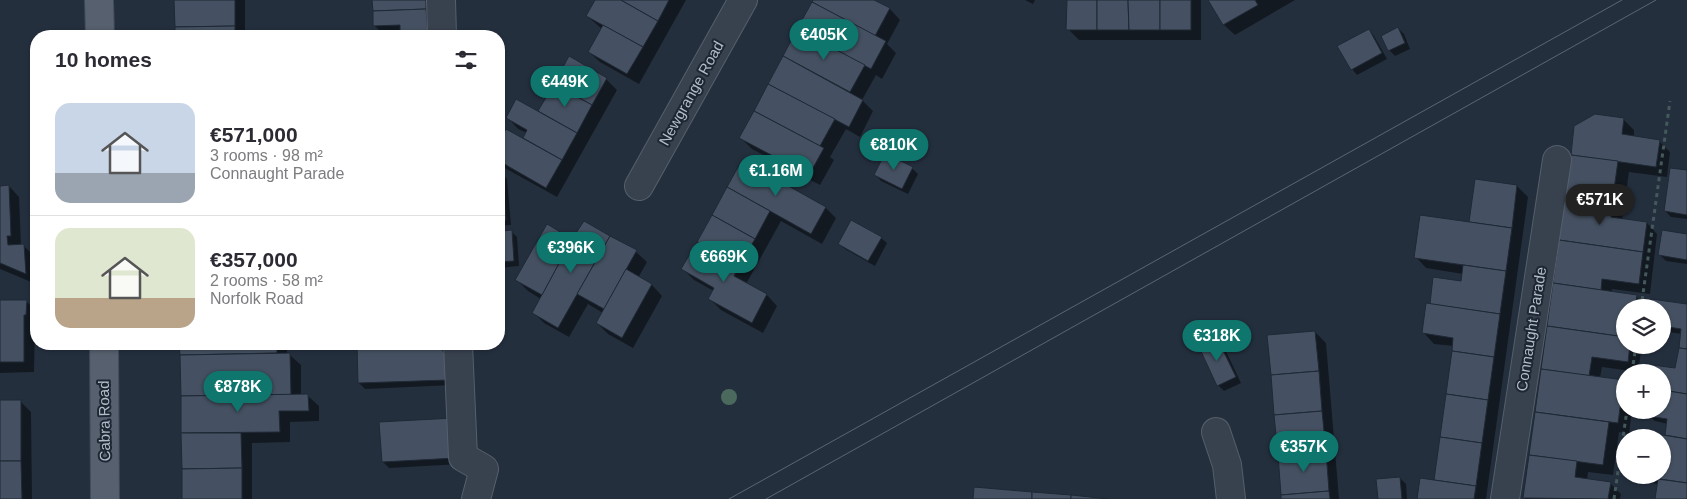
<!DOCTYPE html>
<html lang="en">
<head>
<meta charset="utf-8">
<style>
	body { margin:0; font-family:Arial,sans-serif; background:#f2f2f3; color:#2b2b33; height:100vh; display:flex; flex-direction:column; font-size:19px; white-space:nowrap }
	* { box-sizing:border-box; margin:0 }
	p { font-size:16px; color:#7c7c81 }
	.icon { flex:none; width:28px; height:28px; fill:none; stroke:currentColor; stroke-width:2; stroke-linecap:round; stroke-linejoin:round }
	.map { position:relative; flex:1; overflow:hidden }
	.sheet { position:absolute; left:30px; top:30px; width:475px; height:320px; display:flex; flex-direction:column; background:#fff; border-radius:20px; box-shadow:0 1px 4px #0004 }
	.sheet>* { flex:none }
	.tools { position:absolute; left:1616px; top:299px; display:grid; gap:10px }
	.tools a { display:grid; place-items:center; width:55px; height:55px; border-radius:50%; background:#fff; box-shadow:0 1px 4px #0004; font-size:25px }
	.price { position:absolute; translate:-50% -42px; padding:0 11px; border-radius:18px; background:#0f766e; color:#fff; font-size:16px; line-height:32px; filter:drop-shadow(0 1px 2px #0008) }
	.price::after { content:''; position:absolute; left:50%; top:30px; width:15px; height:11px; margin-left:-8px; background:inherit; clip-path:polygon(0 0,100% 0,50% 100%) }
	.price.selected { background:#222; color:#fff }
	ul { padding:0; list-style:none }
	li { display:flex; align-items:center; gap:15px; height:125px; padding:0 25px }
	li+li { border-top:1px solid #e1e1e2 }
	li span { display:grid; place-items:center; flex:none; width:140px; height:100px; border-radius:15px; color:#555 }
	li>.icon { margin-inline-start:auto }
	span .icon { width:60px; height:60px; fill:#fffc; stroke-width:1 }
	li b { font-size:21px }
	h2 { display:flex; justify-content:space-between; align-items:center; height:60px; padding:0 25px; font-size:21px }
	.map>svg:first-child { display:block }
	.shadow { fill:#0007 }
	.building { fill:#455162; stroke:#1f2835 }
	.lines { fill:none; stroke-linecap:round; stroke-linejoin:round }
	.minor-casing { stroke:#565f6c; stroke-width:30 }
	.major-casing { stroke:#414a57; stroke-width:30 }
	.path { stroke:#44595c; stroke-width:3; stroke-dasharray:4 4; stroke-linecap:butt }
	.minor { stroke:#38414e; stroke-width:28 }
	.major { stroke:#56606e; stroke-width:28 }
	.tram { stroke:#5a6575; stroke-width:1 }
	.tree { fill:#4b6a5d }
	.labels { text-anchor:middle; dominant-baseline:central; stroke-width:4; stroke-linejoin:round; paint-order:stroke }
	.street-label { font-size:15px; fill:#b4bcc9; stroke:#1d2633 }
</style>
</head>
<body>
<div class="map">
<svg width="1687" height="499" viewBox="0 0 1687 499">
	<rect width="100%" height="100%" fill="#242f3e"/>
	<g class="shadow">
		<rect x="176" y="0" width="69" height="36"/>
		<path d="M373,0H431L433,36H402V30L380,31L374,25Z"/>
		<path d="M596,0H686L639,84L600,62L589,52L602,29L587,16Z"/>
		<path d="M814,0H872L890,9L900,20L887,44L896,53L882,79L876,75L862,100L873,111L860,137L846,129L830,157L834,160L820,185L752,149L741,138Z"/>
		<path d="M1025,0H1035L1033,4Z"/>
		<path d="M1068,0H1201V40H1079L1068,29Z"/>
		<path d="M1209,0H1295L1235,35L1224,25Z"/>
		<path d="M1398,28L1404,34L1410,49L1395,56L1389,50Z"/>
		<path d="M1369,30L1374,36L1387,59L1357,75L1352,69Z"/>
		<path d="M569,58L606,79L617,90L557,197L503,167L499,162V145L507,131L524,140L527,133L518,129L508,118L539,113Z"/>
		<path d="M1624,120L1634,130V137L1659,141L1670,152L1667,177L1629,172L1622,220L1647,223L1657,234L1650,294L1612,289V293L1636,296L1647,307L1625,308V345H1642L1638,372L1602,367L1600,378L1624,382L1625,383V410H1632L1629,434L1619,432L1613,475L1588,472L1587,480L1610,483L1621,494L1620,499H1525L1575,127Z"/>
		<path d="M886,155L912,168L918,174L908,194L881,181L876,175Z"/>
		<path d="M742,162L826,208L836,218L822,244L781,221L746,284L767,295L777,306L763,333L721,310L710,299L714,291L694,280L683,269Z"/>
		<path d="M1687,172V219L1671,217L1665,211Z"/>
		<path d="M499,173H501L507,179L511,225L499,226Z"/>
		<path d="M9,186L19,197L21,246H24L34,256L36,284L0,269V187Z"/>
		<path d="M1517,186L1528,197L1486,499H1418L1435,481L1454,346L1434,344L1424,333L1431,305L1462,282L1463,274L1426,268L1416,257L1470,224Z"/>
		<path d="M584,223L636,252L647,262L638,278L652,285L662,296L633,348L608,334L597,323L603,313L588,304L569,337L544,323L533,312L541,299L528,291L517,280L572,241Z"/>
		<path d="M511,231L517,237L519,266L499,268V232Z"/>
		<path d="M1687,236V264L1666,261L1660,255Z"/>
		<path d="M881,238L887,243L875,266L845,249L839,244Z"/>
		<path d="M1687,300V499H1656L1658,484L1630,479L1626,475H1662L1668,424L1655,421L1649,416L1650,410H1662V372H1645L1646,365L1676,370L1682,334L1662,331V308L1686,306Z"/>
		<path d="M0,301H26L36,311V326H35L34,372L0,373Z"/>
		<path d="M1315,332L1326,343L1339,499H1283Z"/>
		<path d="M1217,340L1223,345L1241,383L1224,391L1218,385Z"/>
		<path d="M181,344H287V355H290L301,365V396H308L319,406V421L290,422V442L252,443V499H183Z"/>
		<path d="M358,344H443V347L452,365L453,385L365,389L359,383Z"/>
		<path d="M20,401L31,412L32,499H0V402Z"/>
		<path d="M381,424L461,464L389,468L383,462Z"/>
		<path d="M1400,478L1406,484L1407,499H1380Z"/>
	</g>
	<g class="building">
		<path d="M174,0H235V26L175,27Z"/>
		<path d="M372,0H426V9L373,11Z"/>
		<path d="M595,0H621L658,21L643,47L586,16Z"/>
		<path d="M621,0H669L658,21Z"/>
		<path d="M813,0H874L890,8L875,36L812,2Z"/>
		<path d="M1067,0H1097V30H1066Z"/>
		<path d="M1097,0H1128L1129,30H1097Z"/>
		<path d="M1128,0H1160V30H1129Z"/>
		<rect x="1160" y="0" width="31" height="30"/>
		<path d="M1208,0H1255L1258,5L1223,25Z"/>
		<path d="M812,2L886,41L871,69L797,29Z"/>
		<path d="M426,9L428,36H400V25L373,26V11Z"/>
		<path d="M603,25L643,47L627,74L588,52Z"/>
		<path d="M235,26V36H175V27Z"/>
		<path d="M1398,27L1405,43L1388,51L1381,36Z"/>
		<path d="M797,29L865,65L850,92L783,56Z"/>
		<path d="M1369,29L1382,53L1351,70L1337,46Z"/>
		<path d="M569,56L607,78L592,105L554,84Z"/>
		<path d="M783,56L863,100L849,127L768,84Z"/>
		<path d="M554,84L592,105L577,133L538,111Z"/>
		<path d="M768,84L835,119L820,146L754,111Z"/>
		<path d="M516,99L577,133L562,160L523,138L527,130L506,118Z"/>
		<path d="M754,111L824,148L809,175L739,138Z"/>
		<path d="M1595,114L1624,118L1622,134L1660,140L1656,167L1571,155L1574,126Z"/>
		<path d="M506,129L562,160L546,188L499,161V142Z"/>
		<path d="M885,153L913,167L902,189L874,175Z"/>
		<path d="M1571,155L1618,161L1612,204L1565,197Z"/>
		<path d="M742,160L826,207L811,234L727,187Z"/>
		<path d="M1670,168L1687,170V215L1664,211Z"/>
		<path d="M499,172H502L506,220L499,221Z"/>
		<path d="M1475,179L1517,185L1512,228L1469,222Z"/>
		<path d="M9,185L11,236H7L8,245L24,244L26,274L0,263V186Z"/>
		<path d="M727,187L770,211L755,239L712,215Z"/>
		<path d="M1565,197L1612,204L1611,217L1647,222L1643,252L1559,240Z"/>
		<path d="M712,215L755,239L739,266L697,242Z"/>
		<path d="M1420,215L1512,228L1506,271L1414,258Z"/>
		<path d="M851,220L882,237L868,261L838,244Z"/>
		<path d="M584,221L610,236L558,328L532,313L572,239Z"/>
		<path d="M547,224L572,239L542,295L515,280Z"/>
		<path d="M512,230L514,261L499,262V231Z"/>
		<path d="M1662,230L1687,234V260L1658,255Z"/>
		<path d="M610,236L637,250L604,309L577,294Z"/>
		<path d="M1559,240L1643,252L1639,284L1602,279L1601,290L1553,283Z"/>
		<path d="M697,242L739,266L734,276L767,294L752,323L708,299L714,288L681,269Z"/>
		<path d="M1463,265L1506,271L1500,314L1430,304L1433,277L1461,281Z"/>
		<path d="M626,269L652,284L622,338L596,323Z"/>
		<path d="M1553,283L1637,295L1635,308H1625V337L1547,326Z"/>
		<path d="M1651,299L1687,304V349L1679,348L1681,329L1662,326V308H1649Z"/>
		<path d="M0,300H27L26,315H24V362H0Z"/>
		<path d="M1426,303L1500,314L1494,357L1452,351L1453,338L1422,333Z"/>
		<path d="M1547,326L1625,337V345H1630L1628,362L1592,357L1589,376L1541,369Z"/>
		<path d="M1315,331L1319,371L1271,375L1267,335Z"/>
		<path d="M1217,338L1236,377L1217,386L1199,347Z"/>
		<path d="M179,344H277V353L180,355Z"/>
		<path d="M357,344H439L447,358L448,380L358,383Z"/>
		<path d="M1679,348L1687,349V394L1662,390V372H1644L1645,364L1675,368Z"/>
		<path d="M1452,351L1494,357L1488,400L1446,394Z"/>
		<path d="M290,353L291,395L181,396L180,355Z"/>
		<path d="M1541,369L1624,380L1618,423L1535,412Z"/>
		<path d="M1319,371L1322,411L1274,415L1271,375Z"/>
		<path d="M1662,390L1687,394V439L1665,435L1667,419L1648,416L1649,410H1662Z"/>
		<path d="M308,394L309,411H279L280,432L181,433V396Z"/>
		<path d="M1446,394L1488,400L1482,443L1440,437Z"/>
		<rect x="0" y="400" width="21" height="61"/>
		<path d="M1322,411L1326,451L1278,455L1274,415Z"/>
		<path d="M1535,412L1609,422L1603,465L1529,455Z"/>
		<path d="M454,418L456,458L382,462L379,422Z"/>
		<path d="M1644,432L1687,439V483L1633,475H1662V438H1643Z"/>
		<path d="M181,433H241L242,468L182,469Z"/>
		<path d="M1440,437L1482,443L1476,486L1434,480Z"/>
		<path d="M1326,451L1329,491L1281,495L1278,455Z"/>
		<path d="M1529,455L1577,461L1575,477L1611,482L1608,499L1523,498Z"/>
		<path d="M0,461H21L22,499H0Z"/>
		<path d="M242,468V499H182V469Z"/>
		<path d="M1400,477L1402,499H1378L1376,479Z"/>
		<path d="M1420,478L1476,486L1474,499H1417Z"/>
		<path d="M1658,479L1687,483V499H1655Z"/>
		<path d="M974,487L1032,492V499H973Z"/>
		<path d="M1329,491L1330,499H1281V495Z"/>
		<path d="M1032,492L1071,495V499H1032Z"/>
		<path d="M1071,495L1109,499H1071Z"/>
	</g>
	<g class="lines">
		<g class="minor-casing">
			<g id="minor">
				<path d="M441,0L442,36"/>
				<path d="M639,186L743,0"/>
				<path d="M458,344L463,457L484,469L476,499"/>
				<path d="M1216,432L1227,465L1231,499"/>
				<path d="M1505,499L1557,160"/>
			</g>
		</g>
		<g class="major-casing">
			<g id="major">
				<path d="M99,0L100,36"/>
				<path d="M104,344L105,499"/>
			</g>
		</g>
		<g class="path">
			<path d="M1641,308L1670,101"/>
			<path d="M1632,372L1636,345"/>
			<path d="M1614,499L1627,410"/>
		</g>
		<use href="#minor" class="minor"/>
		<use href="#major" class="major"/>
		<g class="tram">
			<path d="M729,499L1622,0"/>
			<path d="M766,499L1656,0"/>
		</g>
	</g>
	<circle class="tree" cx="729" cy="397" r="8"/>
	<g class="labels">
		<g class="street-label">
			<text transform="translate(691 93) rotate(-61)">Newgrange Road</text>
			<text transform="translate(1531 329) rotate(-81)">Connaught Parade</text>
			<text transform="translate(104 421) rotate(-91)">Cabra Road</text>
		</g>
	</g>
</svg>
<div class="tools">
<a><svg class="icon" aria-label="layers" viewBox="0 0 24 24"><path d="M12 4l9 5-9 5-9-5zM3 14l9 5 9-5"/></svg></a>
<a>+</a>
<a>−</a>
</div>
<b class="price" style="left:824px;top:61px">€405K</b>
<b class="price" style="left:565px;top:108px">€449K</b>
<b class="price" style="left:894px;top:171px">€810K</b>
<b class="price" style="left:776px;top:197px">€1.16M</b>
<b class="price selected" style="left:1600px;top:226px">€571K</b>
<b class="price" style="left:571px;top:274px">€396K</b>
<b class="price" style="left:724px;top:283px">€669K</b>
<b class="price" style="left:1217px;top:362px">€318K</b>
<b class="price" style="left:238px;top:413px">€878K</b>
<b class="price" style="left:1304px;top:473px">€357K</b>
<section class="sheet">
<h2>10 homes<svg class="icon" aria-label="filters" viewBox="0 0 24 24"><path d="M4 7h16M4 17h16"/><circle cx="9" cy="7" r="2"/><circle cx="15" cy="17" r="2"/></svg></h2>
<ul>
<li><span style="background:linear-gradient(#c9d6e8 70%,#9aa5b1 0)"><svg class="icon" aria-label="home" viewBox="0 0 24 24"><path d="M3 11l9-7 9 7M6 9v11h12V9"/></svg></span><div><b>€571,000</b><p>3 rooms · 98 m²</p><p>Connaught Parade</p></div></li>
<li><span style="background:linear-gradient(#dfe7d0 70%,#b9a48a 0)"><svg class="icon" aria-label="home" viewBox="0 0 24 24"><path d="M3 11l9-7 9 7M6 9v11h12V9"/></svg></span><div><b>€357,000</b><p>2 rooms · 58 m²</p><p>Norfolk Road</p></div></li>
</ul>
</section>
</div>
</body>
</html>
